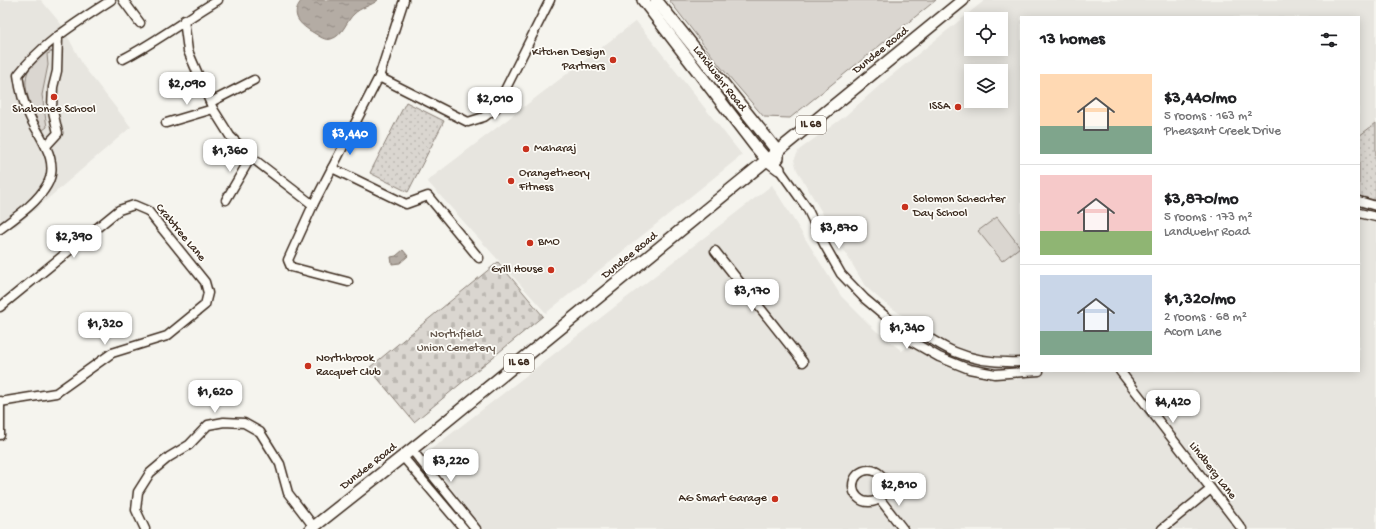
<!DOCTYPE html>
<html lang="en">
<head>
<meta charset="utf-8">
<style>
	body { margin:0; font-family:"Gochi Hand",sans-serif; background:#f2f2f2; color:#202124; height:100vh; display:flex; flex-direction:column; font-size:15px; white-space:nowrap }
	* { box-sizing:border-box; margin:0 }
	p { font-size:13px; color:#757577 }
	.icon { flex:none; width:22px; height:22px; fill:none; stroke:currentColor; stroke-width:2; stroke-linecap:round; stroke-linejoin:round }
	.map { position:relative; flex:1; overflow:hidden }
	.details { position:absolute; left:1020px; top:16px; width:340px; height:356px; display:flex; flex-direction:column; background:#fff; border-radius:0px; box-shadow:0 2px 10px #0003 }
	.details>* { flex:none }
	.controls { position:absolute; left:964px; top:12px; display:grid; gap:8px }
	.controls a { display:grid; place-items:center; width:44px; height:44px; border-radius:0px; background:#fff; box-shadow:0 2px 10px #0003; font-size:20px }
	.price { position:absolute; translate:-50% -34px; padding:0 9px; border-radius:8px; background:#fff; color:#222; font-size:13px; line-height:26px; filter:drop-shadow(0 1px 2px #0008) }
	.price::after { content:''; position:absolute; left:50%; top:24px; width:12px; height:9px; margin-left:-6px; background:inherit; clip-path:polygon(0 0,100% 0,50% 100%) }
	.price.current { background:#1a73e8; color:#fff }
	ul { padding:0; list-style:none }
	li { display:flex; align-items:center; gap:12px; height:100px; padding:0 20px }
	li+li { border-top:1px solid #e0e0e0 }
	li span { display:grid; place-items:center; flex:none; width:112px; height:80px; border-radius:0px; color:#555 }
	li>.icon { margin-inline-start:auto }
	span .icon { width:48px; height:48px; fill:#fffc; stroke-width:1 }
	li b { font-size:17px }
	h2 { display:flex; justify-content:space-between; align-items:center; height:48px; padding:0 20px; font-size:17px }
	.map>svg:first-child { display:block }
	.built { fill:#e7e5df; fill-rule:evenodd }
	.grass { fill:#dad6d0; stroke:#8a8077 }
	.cemetery { fill:url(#cemetery-stones); stroke:#8a8077 }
	.park { fill:url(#park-dots); stroke:#8a8077 }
	.water { fill:url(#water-ripples); stroke:#84786e }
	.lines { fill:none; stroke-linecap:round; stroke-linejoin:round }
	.minor-casing { stroke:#3b2a1e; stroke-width:11 }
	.major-casing { stroke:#3b2a1e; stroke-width:14 }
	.minor { stroke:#fdfcf7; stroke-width:8 }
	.major { stroke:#fdfcf7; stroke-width:11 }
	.poi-dot { fill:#c8321e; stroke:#fdfcf7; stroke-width:1.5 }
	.labels { text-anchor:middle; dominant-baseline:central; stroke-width:3.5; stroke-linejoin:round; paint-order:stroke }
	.shield { fill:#fdfcf7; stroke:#75695f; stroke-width:1 }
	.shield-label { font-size:11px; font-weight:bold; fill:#3b2a1e }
	.street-label { font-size:12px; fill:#3b2a1e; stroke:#fdfcf7 }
	.poi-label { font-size:12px; fill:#3b2a1e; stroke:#fdfcf7; text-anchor:start }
	.park-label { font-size:12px; fill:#63554a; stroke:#fdfcf7 }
</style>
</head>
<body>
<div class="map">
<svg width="1376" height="529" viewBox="0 0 1376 529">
	<defs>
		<pattern id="cemetery-stones" width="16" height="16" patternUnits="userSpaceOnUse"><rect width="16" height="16" fill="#dad6d0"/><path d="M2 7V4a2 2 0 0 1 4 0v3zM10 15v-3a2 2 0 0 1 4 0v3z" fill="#bcb8b2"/></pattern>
		<pattern id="park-dots" width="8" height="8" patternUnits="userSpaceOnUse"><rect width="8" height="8" fill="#dad6d0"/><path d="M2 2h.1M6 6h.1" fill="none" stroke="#bcb8b2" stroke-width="1.8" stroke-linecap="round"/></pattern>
		<pattern id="water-ripples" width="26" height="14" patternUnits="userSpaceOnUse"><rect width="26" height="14" fill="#b4aca4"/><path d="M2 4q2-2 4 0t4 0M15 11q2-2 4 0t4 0" fill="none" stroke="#948c85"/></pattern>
	</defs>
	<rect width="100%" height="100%" fill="#f5f4ee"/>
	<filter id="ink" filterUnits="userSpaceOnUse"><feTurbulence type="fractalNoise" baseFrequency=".025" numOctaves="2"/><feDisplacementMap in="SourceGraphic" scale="8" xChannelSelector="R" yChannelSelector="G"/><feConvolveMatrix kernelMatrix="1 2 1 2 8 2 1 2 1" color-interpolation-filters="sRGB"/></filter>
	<g filter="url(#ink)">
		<g class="built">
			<path d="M0,0H41L61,24L84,67L131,127L15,227L10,221L0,229Z"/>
			<path d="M985,0H1376V529H483L425,454L772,185L841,296L875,330L902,351L926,332L882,301L865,286L797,170L794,160L799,150L844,117L887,79ZM1021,17H1359V371H1021ZM971,19H1001V49H971ZM971,71H1001V101H971Z"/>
			<path d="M636,21L742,155L546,313L427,181Z"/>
		</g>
		<g class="grass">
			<path d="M669,0H936L790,118L764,117L720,66Z"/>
			<path d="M49,50L52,52L47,54L48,65L42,95L47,127L43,130C28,102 11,70 49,50Z"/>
			<path d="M997,217L1020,247L1002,261L978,231Z"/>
		</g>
		<path class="cemetery" d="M498,262L543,316L414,422L369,368Z"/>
		<g class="park">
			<path d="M406,102L444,121L408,192L370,173Z"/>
			<path d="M1376,123V200L1359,197V136Z"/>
		</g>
		<g class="water">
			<path d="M302,0H378C371,6 361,7 354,14C346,21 343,36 331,39C325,41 319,36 314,33C300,25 289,15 302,0Z"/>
			<path d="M403,250L408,256L400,263L392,264L391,257L396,256Z"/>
		</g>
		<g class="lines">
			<g class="minor-casing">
				<g id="minor">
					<path d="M123,0L140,23"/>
					<path d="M184,20L188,51L213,109L230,136L251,157L313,205"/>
					<path d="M123,59C156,42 186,19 218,0"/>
					<path d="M379,77L468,122L484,117L496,108L550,0"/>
					<path d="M211,102L254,80"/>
					<path d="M166,123L213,109"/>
					<path d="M46,146L58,133L52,107L53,87L57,71L58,36"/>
					<path d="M332,168L406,204L428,196L479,258"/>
					<path d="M779,169L807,208L824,244L841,274L865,299L902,330L911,341L939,357L969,369L995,374L1039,371"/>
					<path d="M226,200L251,157"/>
					<path d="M1359,201L1376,206"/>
					<path d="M1359,213L1376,217"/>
					<path d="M0,229C16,217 37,203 47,185C61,161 39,137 30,117C23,103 20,90 18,75C42,43 78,22 111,0"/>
					<path d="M715,251L803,362"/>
					<path d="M348,282L291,267L288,260L313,205L379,77L404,0"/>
					<path d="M0,307L119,210L134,205L148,211L205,282L208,293L205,305L167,336L112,353L56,393L0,402"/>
					<path d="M902,330C927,332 933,343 955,352C976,361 998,363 1021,362"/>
					<path d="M1120,371L1242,529"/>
					<path d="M0,401V435"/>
					<path d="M412,450L476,529"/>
					<path d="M403,457L464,529"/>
					<circle cx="869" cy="486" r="16"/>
					<path d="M879,498L903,529"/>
					<path d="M145,529L136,510L138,492L150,473L169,457L189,445L208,425L224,422L244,423L260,432L280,464L288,493L314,527"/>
					<path d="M1162,529L1211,489"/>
				</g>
			</g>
			<g class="major-casing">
				<g id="major">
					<path d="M643,0L755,146L767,160L779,169"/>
					<path d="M656,0L778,152V158"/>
					<path d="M311,529L421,442L963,0"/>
				</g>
			</g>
			<use href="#minor" class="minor"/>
			<use href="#major" class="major"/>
		</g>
	</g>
	<g class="poi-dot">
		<circle cx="613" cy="60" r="4"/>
		<circle cx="54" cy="97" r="4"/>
		<circle cx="958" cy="107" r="4"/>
		<circle cx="526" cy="149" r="4"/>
		<circle cx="511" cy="181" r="4"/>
		<circle cx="905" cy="207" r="4"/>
		<circle cx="530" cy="243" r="4"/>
		<circle cx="551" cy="270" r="4"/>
		<circle cx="308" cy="366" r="4"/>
		<circle cx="775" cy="499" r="4"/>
	</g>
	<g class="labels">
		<g class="shield">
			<rect x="796" y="116" width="30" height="18" rx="3"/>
			<rect x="504" y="354" width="30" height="18" rx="3"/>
		</g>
		<g class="shield-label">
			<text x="811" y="125">IL 68</text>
			<text x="519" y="363">IL 68</text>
		</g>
		<g class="street-label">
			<text transform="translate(881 51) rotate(-39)">Dundee Road</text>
			<text transform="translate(719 79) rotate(52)">Landwehr Road</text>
			<text transform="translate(180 233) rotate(50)">Crabtree Lane</text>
			<text transform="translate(630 256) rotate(-39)">Dundee Road</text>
			<text transform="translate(369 467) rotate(-38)">Dundee Road</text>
			<text transform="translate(1212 471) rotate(52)">Lindberg Lane</text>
		</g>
		<g class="poi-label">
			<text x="605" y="53" text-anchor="end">Kitchen Design<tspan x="605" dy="14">Partners</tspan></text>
			<text x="950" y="107" text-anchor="end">ISSA</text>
			<text x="54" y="110" text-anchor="middle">Shabonee School</text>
			<text x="534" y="149">Maharaj</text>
			<text x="519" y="174">Orangetheory<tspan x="519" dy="14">Fitness</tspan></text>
			<text x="913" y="200">Solomon Schechter<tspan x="913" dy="14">Day School</tspan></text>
			<text x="538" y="243">BMO</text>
			<text x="543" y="270" text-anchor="end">Grill House</text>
			<text x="316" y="359">Northbrook<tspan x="316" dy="14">Racquet Club</tspan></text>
			<text x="767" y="499" text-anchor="end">AG Smart Garage</text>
		</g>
		<g class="park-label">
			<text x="456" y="335">Northfield<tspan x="456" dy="14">Union Cemetery</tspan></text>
		</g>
	</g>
</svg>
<div class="controls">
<a><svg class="icon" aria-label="locate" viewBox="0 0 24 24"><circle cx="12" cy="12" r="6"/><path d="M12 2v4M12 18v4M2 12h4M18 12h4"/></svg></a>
<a><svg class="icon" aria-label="layers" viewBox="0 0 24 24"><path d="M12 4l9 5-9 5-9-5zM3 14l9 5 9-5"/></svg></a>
</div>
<b class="price" style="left:187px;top:106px">$2,090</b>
<b class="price" style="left:495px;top:121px">$2,010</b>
<b class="price current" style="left:350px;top:156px">$3,440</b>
<b class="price" style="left:230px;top:173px">$1,360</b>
<b class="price" style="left:839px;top:250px">$3,870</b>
<b class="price" style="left:74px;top:259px">$2,390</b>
<b class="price" style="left:752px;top:313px">$3,170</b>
<b class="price" style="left:105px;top:346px">$1,320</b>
<b class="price" style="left:907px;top:350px">$1,340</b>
<b class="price" style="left:215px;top:414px">$1,620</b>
<b class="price" style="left:1173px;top:424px">$4,420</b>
<b class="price" style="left:451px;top:483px">$3,220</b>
<b class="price" style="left:899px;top:507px">$2,810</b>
<section class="details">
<h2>13 homes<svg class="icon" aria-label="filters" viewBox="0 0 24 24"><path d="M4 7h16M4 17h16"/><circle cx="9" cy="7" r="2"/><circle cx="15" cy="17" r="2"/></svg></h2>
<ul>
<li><span style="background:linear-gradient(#ffd9b3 65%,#7fa58c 0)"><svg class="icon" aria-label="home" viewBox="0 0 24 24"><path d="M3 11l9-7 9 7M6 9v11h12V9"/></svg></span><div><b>$3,440/mo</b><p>5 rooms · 163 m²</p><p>Pheasant Creek Drive</p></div></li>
<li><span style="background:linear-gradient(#f6c9c9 70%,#8fb573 0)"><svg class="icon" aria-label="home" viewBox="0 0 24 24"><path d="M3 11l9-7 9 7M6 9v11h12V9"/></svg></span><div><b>$3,870/mo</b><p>5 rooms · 173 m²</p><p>Landwehr Road</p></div></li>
<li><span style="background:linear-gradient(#c9d6e8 70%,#7fa58c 0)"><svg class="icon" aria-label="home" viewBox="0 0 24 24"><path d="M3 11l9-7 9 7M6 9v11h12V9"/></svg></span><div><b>$1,320/mo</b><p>2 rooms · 68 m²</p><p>Acorn Lane</p></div></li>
</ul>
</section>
</div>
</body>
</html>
